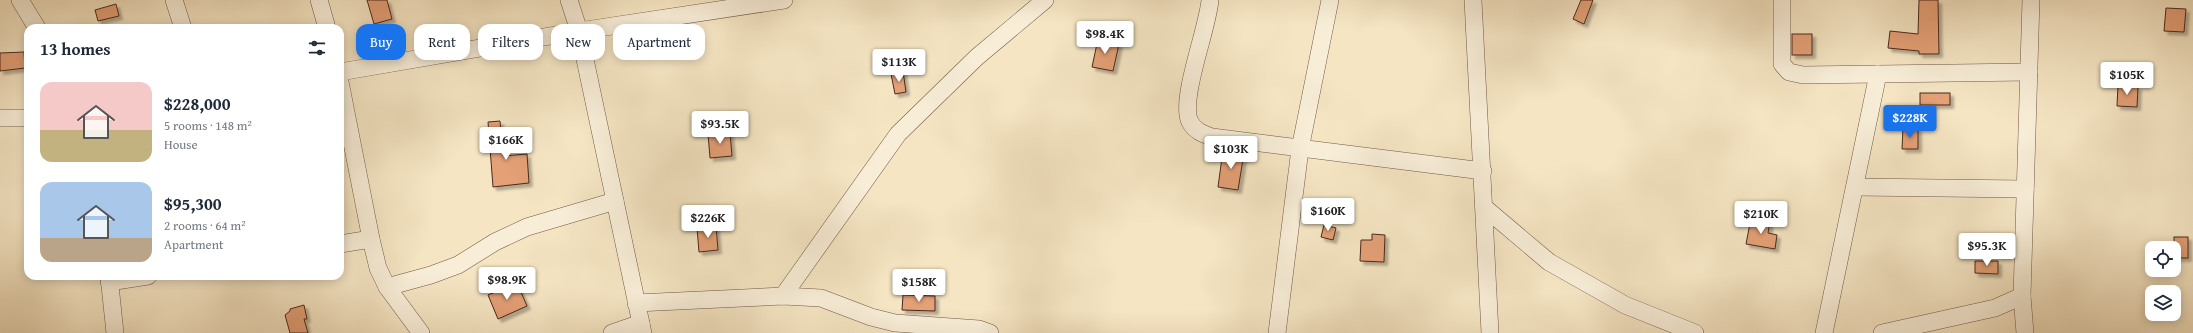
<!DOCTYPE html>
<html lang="en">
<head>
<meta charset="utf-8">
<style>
	body { margin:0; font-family:"Gentium Book Plus",serif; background:#f6f6f7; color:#1f2937; height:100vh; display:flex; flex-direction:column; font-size:15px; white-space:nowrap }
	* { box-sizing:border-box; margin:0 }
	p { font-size:13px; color:#747a83 }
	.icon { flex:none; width:22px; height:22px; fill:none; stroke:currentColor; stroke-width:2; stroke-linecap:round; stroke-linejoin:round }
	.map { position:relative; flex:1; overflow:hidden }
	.panel { position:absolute; left:24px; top:24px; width:320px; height:256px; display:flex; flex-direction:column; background:#fff; border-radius:12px; box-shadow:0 2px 10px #0003 }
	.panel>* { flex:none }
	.top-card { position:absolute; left:356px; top:24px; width:380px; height:36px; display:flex; gap:8px }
	.fabs { position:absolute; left:2145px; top:241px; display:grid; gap:8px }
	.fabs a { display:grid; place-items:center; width:36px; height:36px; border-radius:8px; background:#fff; box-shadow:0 2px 10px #0003; font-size:20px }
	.price { position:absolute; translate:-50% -34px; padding:0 9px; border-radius:4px; background:#fff; color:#222; font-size:13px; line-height:26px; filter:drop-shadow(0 1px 2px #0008) }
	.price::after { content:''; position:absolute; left:50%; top:24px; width:12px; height:9px; margin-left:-6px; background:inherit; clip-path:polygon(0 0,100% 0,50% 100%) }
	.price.on { background:#1a73e8; color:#fff }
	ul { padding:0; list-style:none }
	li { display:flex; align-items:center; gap:12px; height:100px; padding:0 16px }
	li span { display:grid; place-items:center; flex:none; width:112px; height:80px; border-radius:12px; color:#555 }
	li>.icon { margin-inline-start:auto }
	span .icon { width:48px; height:48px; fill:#fffc; stroke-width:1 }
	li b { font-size:17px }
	h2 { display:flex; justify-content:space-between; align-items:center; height:48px; padding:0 16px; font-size:17px }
	.tag { padding:0 14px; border-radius:12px; background:#fff; box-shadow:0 2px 10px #0003; font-size:14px; line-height:36px }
	.tag.on { background:#1a73e8; color:#fff }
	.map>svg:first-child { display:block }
	.building { fill:#e4a076; stroke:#48291d; filter:url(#shadow) }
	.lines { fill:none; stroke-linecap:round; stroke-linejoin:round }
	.minor-casing { stroke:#735846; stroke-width:18 }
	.minor { stroke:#f8eed8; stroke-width:17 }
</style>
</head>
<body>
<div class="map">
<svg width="2193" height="333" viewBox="0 0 2193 333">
	<defs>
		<filter id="shadow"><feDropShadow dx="3.5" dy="3.5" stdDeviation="1" flood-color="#0004"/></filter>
	</defs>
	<rect width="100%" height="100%" fill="#f5e5c3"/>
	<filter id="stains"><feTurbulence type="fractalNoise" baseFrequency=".005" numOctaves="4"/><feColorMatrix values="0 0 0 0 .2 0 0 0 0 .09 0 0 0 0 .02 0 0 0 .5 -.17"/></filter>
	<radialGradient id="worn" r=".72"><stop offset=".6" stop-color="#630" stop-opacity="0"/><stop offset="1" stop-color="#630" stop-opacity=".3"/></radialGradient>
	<g class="building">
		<path d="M367,0H387L392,19L374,24Z"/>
		<path d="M1581,0H1593L1584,24L1573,19Z"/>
		<path d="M1919,0H1938L1939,54H1919V51L1888,48L1890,31L1918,34Z"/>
		<path d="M116,4L119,16L98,21L95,10Z"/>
		<path d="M2166,8L2186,9L2184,32L2164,31Z"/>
		<rect x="1792" y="34" width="20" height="21"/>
		<path d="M1098,39L1119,44L1113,71L1092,67Z"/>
		<path d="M24,52L25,68L0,71V53Z"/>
		<path d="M903,71L906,92L895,94L891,74Z"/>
		<path d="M2118,85L2138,87L2137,107L2117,106Z"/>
		<rect x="1920" y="93" width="30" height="12"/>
		<path d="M500,121L503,156L527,154L529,183L493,187L488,122Z"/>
		<path d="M1903,128H1918V149H1902Z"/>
		<path d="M730,132L732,156L710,158L708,134Z"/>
		<path d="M1223,150L1244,153L1238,190L1218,187Z"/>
		<path d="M1751,218L1770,222L1768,233L1777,235L1775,249L1746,244Z"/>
		<path d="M1324,225L1336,228L1333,240L1321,237Z"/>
		<path d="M716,226L718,250L699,252L697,228Z"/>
		<path d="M1372,234L1385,235L1384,262L1360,261L1361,240H1372Z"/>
		<rect x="2174" y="237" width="14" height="21"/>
		<path d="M1975,261H1998V274L1975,273Z"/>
		<path d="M517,283L527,306L498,319L488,295Z"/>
		<path d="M903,295L935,296V311L902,310Z"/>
		<path d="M304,305L307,319H304L308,333H290L285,315L290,311V309Z"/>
	</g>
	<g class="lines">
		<g class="minor-casing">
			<g id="minor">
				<path d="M20,0L37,28"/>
				<path d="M174,0L183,28"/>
				<path d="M319,0L327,28"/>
				<path d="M569,0L579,31L643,333"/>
				<path d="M1210,0C1208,28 1179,100 1190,122C1195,131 1203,134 1212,137L1483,171"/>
				<path d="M1473,0L1490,333"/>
				<path d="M1782,0V64L1789,72L1803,75L2029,72"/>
				<path d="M340,72L579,31L784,0"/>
				<path d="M340,82L371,239L378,268L387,287L431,275L458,265L495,242L527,227L615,201"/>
				<path d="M0,118H28"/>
				<path d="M1855,187L2025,189"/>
				<path d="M1485,208L1549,262L1625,305L1695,333"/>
				<path d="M340,244L371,239"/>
				<path d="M109,276L115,333"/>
				<path d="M109,282L148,276"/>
				<path d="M387,287L421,333"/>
				<path d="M783,296L898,134L977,57L1045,0"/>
				<path d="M636,303L783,296L821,298L871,317L895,323L979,329L990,333"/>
				<path d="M612,333L641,323"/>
				<path d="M1277,333L1300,149L1330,0"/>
				<path d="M1824,333L1878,74"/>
				<path d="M1882,333L1995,308L2022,296"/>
				<path d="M2025,333L2022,296L2031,0"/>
			</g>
		</g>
		<use href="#minor" class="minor"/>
	</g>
	<rect width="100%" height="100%" filter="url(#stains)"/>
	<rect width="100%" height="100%" fill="url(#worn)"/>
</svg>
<div class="fabs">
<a><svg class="icon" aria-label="locate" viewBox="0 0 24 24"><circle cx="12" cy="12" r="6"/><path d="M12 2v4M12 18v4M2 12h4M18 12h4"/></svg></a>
<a><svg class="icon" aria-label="layers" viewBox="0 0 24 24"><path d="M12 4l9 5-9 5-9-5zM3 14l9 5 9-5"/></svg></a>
</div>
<b class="price" style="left:1105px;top:55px">$98.4K</b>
<b class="price" style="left:899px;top:83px">$113K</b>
<b class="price" style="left:2127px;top:96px">$105K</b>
<b class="price on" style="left:1910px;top:139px">$228K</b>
<b class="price" style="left:720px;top:145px">$93.5K</b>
<b class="price" style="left:506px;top:161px">$166K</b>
<b class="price" style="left:1231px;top:170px">$103K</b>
<b class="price" style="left:1328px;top:232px">$160K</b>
<b class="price" style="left:1761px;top:235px">$210K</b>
<b class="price" style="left:708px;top:239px">$226K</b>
<b class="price" style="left:1987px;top:267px">$95.3K</b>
<b class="price" style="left:507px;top:301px">$98.9K</b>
<b class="price" style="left:919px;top:303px">$158K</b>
<div class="top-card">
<a class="tag on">Buy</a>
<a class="tag">Rent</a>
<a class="tag">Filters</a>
<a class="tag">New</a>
<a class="tag">Apartment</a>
</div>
<section class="panel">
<h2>13 homes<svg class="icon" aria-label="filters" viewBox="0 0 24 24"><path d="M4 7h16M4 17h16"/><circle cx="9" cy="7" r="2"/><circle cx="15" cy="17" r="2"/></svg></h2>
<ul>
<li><span style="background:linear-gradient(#f6c9c9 60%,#c2b280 0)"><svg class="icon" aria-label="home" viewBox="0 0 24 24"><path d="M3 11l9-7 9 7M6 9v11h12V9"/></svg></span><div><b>$228,000</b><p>5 rooms · 148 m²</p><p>House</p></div></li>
<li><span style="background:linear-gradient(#a9c7e8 70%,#b9a48a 0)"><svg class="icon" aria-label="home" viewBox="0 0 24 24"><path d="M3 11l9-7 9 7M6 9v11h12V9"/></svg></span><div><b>$95,300</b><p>2 rooms · 64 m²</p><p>Apartment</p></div></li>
</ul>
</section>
</div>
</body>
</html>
